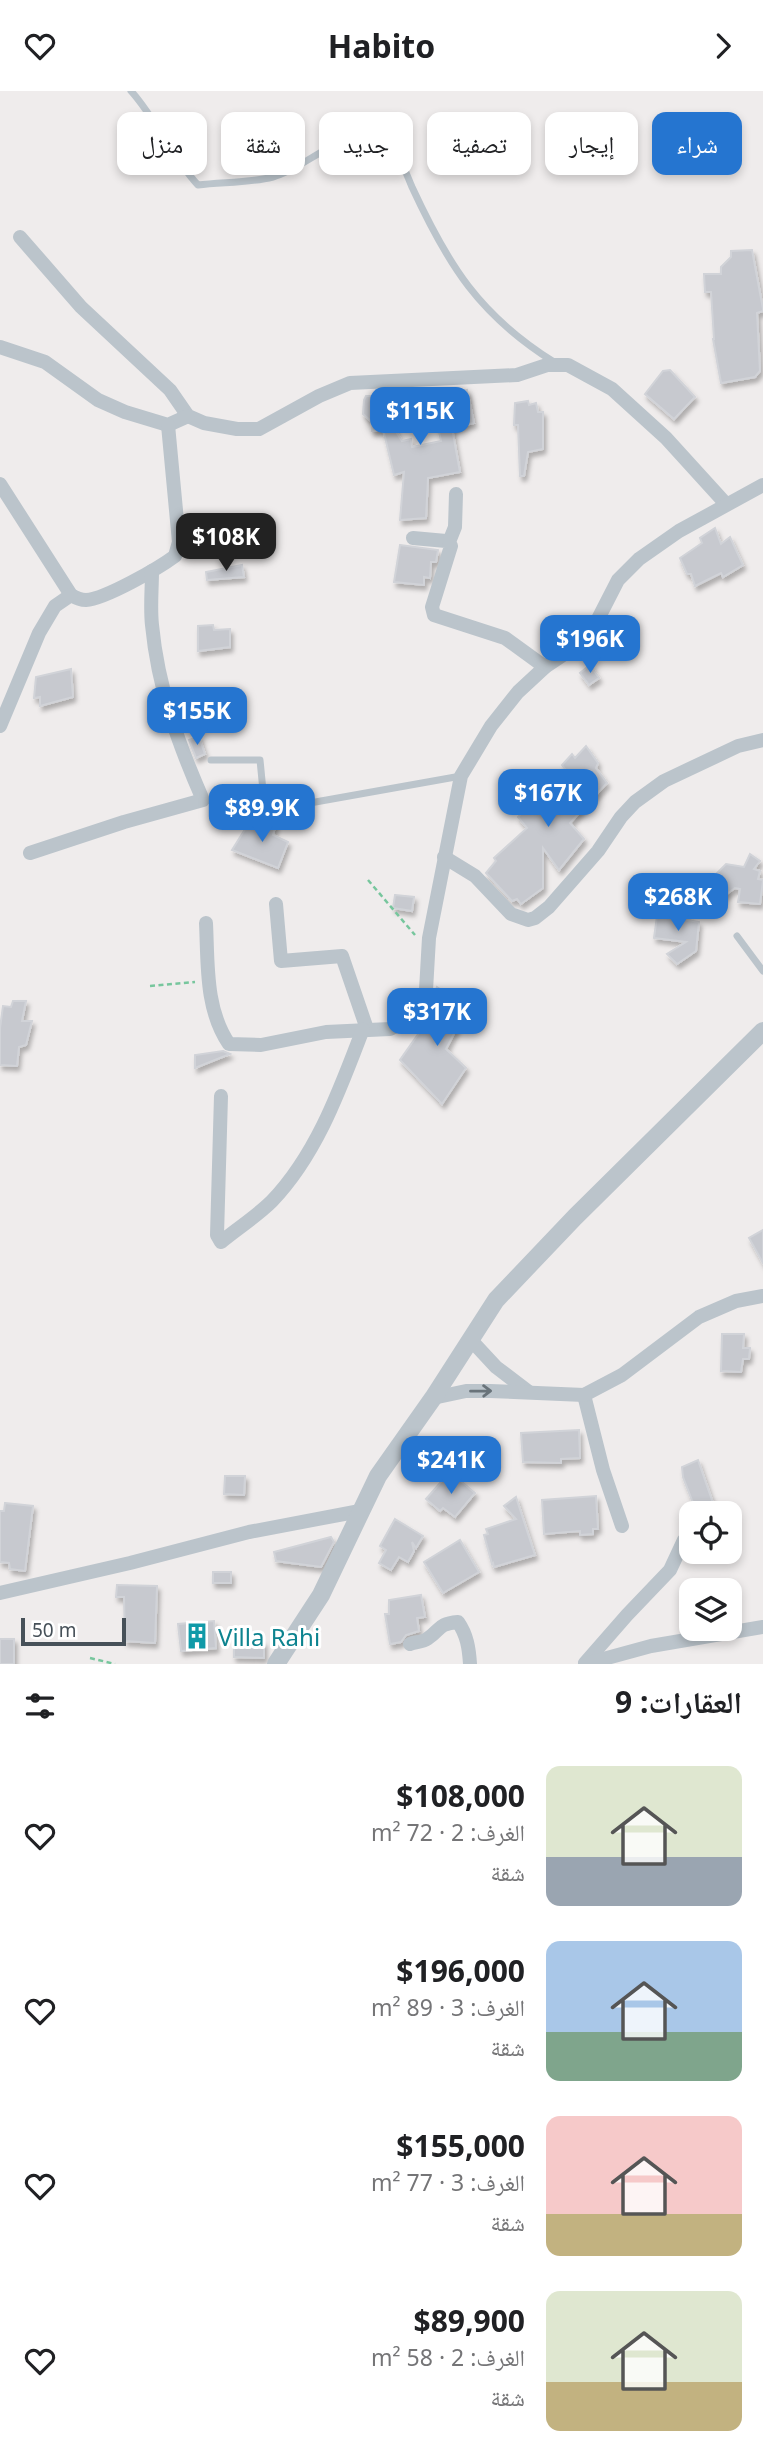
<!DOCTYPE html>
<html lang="ar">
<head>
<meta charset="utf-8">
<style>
	body { margin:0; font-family:"Noto Sans","Noto Naskh Arabic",sans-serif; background:#f2f2f2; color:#202124; direction:rtl; height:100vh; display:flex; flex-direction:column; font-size:26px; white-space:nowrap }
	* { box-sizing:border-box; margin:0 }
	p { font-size:23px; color:#757577 }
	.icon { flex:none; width:38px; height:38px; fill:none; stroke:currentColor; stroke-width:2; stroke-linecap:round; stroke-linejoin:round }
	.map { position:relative; height:1573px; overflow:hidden; direction:ltr }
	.panel { display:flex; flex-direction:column; background:#fff; flex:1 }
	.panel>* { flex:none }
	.hud { position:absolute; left:21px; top:21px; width:721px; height:63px; direction:rtl; display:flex; gap:14px }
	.tools { position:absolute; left:679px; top:1410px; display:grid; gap:14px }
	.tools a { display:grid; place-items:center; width:63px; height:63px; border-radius:14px; background:#fff; box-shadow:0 4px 10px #0003; font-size:35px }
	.scale { position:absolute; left:21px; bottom:18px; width:105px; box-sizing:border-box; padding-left:7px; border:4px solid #465058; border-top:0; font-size:19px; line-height:24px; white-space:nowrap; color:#465058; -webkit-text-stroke:5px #fff; paint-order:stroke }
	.price { position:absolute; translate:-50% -60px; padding:0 16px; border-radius:14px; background:#2575d0; color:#fff; font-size:23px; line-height:46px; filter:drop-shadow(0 2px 4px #0008) }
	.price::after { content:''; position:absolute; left:50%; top:42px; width:21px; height:16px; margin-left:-10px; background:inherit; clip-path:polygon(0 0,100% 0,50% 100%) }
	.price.on { background:#222; color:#fff }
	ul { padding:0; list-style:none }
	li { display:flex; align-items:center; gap:21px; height:175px; padding:0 21px }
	li span { display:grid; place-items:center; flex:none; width:196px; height:140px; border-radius:14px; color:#555 }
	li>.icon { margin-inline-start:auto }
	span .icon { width:84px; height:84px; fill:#fffc; stroke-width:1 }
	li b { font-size:30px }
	h2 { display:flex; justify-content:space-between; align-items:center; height:84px; padding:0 21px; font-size:30px }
	.pill { padding:0 24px; border-radius:14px; background:#fff; box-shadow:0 4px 10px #0003; font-size:24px; line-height:63px }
	.pill.on { background:#2575d0; color:#fff }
	header { display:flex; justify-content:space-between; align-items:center; height:91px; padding:0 21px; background:#fff; font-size:32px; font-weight:700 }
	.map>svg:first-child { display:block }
	.building { fill:#c7c9cf; stroke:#d1d3d8; stroke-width:2; filter:url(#shadow) }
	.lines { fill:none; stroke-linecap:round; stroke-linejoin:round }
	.path { stroke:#77c69d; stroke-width:2.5; stroke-dasharray:5 3.5; stroke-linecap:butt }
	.service { stroke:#bbc4cb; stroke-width:7 }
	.minor { stroke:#bbc4cb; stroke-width:14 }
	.tertiary { stroke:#bbc4cb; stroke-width:18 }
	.oneway { stroke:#69737a }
	.labels { text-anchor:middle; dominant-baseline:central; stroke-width:6; stroke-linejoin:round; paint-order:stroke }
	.culture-label { font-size:24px; fill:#0d838f; stroke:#fff; text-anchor:start }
</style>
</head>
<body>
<header><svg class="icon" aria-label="forward" viewBox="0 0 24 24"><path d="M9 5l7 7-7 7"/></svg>Habito<svg class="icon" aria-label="heart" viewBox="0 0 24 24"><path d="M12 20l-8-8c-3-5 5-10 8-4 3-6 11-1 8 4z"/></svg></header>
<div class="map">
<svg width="763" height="1573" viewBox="0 0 763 1573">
	<defs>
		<filter id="shadow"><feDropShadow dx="2.5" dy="4.5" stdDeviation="2" flood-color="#0004"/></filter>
	</defs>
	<rect width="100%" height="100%" fill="#efecec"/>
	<g class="building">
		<path d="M752,159L763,218V220L757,222L760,280L755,286L721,292L713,248H714L711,201H705L704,183H721V176L731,166V160Z"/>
		<path d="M670,279L695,306L674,328L645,303L663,280Z"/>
		<path d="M467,299L474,332L452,337L460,381L428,387L426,427L400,429L404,381L394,384L383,338L372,340L371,330L363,323L364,309L366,305H375L376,300L393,302V314L396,313L395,339L402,350L411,348L412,356L441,350L435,322L440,321L437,306Z"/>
		<path d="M528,310L529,314L536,312L538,321H543V358L528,361L524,385H520L518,334H514L515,312Z"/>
		<path d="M715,437L721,453L730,446L743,474L723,486L721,482L695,495L691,483H687L680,467L702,452L700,447Z"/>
		<path d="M400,454L438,459L436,471H431L430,487L424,486V494L394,491Z"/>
		<path d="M242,474L244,486L207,489L206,481Z"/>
		<path d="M213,534L214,539L230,538V556L198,560V535Z"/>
		<path d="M590,574L599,587L589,594L580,582Z"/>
		<path d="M71,578L73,606L40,615V606L34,607L36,586Z"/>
		<path d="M199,646L205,663L196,667L189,649Z"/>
		<path d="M586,655L598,672L596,677L607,692L570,732L584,748L559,779L543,757V797L521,813L517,808L512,810L486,782L496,770L494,767L527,737L518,726L565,678L562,674L572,663L575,667Z"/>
		<path d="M260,728L276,733L273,744L288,751L278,777L232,759L247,735L256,739Z"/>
		<path d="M750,763L760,770L754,778L760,780L758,788L763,789L760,813L738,811L740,798L735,797L721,807L714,789L718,786L715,784L726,773L744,776Z"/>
		<path d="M395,804L414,806L412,820L393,817Z"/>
		<path d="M666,819L688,821L687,829L699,831L696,860L677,873L667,863L686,851L654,847L657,825L666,826Z"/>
		<path d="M437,896L462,912L459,920L463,925L446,958L466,977L442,1013L400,969L428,929L425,927Z"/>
		<path d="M13,910H26L22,930H32L26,954L19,956L17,975L0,974V937L3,915L11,916Z"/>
		<path d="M223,960L230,963L195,977V964Z"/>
		<path d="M763,1139V1172L749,1147Z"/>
		<path d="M722,1243H744L743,1257H750L749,1268H743L741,1281L721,1280Z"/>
		<path d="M579,1339L580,1367L561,1368V1372L523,1371L521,1342Z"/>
		<path d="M698,1369L713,1412L695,1417L683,1386L682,1376Z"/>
		<path d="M447,1384L450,1388L454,1384L475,1402L455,1426L443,1417L440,1420L426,1408Z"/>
		<path d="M225,1385H245L244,1404L224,1403Z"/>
		<path d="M596,1405L598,1438H593V1443L580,1444V1440L544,1443L542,1409Z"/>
		<path d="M516,1406L535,1464L494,1476L493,1472L492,1473L484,1444L488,1443L486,1438L516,1428L504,1415Z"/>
		<path d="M5,1412L33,1415L25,1480L10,1478L9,1472L0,1471V1420H4Z"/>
		<path d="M395,1428L423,1445L416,1457L412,1451L414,1460L408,1471L399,1466L391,1479L379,1472L386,1459L380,1455Z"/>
		<path d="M331,1446L334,1451L321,1476L276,1470L274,1461Z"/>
		<path d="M460,1449L479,1481L443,1502L424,1471Z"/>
		<rect x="213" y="1481" width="18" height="11"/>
		<path d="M117,1494L157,1495L155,1552L125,1550L124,1506H116Z"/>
		<path d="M421,1504L425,1526L417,1527L419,1540L406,1544L401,1551L390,1553L385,1523H389V1509Z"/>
		<path d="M214,1530L216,1557L181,1560L178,1533Z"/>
		<rect x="0" y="1548" width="14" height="25"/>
		<path d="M253,1551H264V1567L234,1566V1553L253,1554Z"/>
	</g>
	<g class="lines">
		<g class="path">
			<path d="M368,789L415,844"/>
			<path d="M150,895L195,891"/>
			<path d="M90,1567L115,1573"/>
		</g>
		<g class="service">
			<path d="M131,0C157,29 171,65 198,94C222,91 249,92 273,86C302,79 338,41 370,46C396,49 403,75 412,96C448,174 479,224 554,271"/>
			<path d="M211,669H260L265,720L461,685"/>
			<path d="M737,845L763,880"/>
		</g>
		<g class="minor">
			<path d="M20,146L81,216L170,299L188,325L204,332L237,338H259L319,305L350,292L517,284L547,274H568L612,298L666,347L726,413"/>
			<path d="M0,256L45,271L98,309L125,321L168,334L188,325"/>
			<path d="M0,393L71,504C76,507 80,509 86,509C105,508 159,477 175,465L179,451L168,334"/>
			<path d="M413,447L446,450L451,455L432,516L434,524L505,547L545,576"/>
			<path d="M449,451L455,436L456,403"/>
			<path d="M0,635L39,542L55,515L71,504"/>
			<path d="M30,762L124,731L203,709C178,652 158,597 152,534C150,516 152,498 152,480"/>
			<path d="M444,766L475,785L511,823L528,829L535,827L549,816L598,760L621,726L635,711L664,690L738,655L763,649"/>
			<path d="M276,813L281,870L342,865L367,938"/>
			<path d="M206,832C208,872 205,918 229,953L261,954L326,941L390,938L415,926L426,899L429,847L461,685L491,635L518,601L545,576L578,554L597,530L618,489L639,468L679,440L763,394"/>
			<path d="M221,1005L217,1144L221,1151C238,1137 257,1125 272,1110C317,1063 340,998 363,938"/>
			<path d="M470,1248L496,1276L529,1301"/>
			<path d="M584,1304L603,1379L622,1435"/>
			<path d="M433,1307L466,1300H490L584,1304L622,1284L699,1226L736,1210L763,1205"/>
			<path d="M0,1502L130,1472L249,1441L360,1420"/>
			<path d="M410,1553C415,1551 423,1551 427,1548C442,1538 437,1533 458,1531C467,1544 469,1557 470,1573"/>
			<path d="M585,1572L627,1524L670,1479L684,1449"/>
			<path d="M585,1573L651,1555L763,1536"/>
		</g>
		<path class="tertiary" d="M276,1573L321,1504L378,1385L433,1307L496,1209L575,1126L763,940"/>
	</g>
	<defs><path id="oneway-shaft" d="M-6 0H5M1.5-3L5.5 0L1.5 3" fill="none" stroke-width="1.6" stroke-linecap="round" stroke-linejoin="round" transform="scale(1.75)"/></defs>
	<use class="oneway" href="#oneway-shaft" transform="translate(481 1300) rotate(-1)"/>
	<defs>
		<g id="building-bare" transform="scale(2.1)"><path d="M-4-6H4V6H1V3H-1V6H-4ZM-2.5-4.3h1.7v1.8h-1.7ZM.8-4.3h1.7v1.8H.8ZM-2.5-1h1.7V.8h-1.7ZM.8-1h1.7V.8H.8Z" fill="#0f9aa8" stroke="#fff" stroke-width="2.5" paint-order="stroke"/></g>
	</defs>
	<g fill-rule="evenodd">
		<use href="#building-bare" x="197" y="1545"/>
	</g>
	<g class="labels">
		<g class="culture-label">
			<text x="218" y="1545">Villa Rahi</text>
		</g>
	</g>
</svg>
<div class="tools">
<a><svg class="icon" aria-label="locate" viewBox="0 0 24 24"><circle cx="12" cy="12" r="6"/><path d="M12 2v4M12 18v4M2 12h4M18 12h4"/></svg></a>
<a><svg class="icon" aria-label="layers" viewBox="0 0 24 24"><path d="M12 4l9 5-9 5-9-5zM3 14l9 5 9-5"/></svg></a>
</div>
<div class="scale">50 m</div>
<b class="price" style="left:420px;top:356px">$115K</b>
<b class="price on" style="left:226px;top:482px">$108K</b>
<b class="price" style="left:590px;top:584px">$196K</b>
<b class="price" style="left:197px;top:656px">$155K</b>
<b class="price" style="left:548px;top:738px">$167K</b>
<b class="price" style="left:262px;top:753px">$89.9K</b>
<b class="price" style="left:678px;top:842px">$268K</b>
<b class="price" style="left:437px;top:957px">$317K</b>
<b class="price" style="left:451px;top:1405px">$241K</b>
<div class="hud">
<a class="pill on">شراء</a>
<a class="pill">إيجار</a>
<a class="pill">تصفية</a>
<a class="pill">جديد</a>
<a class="pill">شقة</a>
<a class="pill">منزل</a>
</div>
</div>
<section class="panel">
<h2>العقارات: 9<svg class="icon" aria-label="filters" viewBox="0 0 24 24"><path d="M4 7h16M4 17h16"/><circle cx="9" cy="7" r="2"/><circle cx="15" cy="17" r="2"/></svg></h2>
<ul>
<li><span style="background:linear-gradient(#dfe7d0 65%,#9aa5b1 0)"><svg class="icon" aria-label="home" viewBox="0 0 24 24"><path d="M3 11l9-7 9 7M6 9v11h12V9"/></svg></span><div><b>$108,000</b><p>الغرف: 2 · 72 m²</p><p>شقة</p></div><svg class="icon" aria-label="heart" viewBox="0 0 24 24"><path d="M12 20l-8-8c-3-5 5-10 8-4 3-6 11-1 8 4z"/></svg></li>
<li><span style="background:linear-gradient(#a9c7e8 65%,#7fa58c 0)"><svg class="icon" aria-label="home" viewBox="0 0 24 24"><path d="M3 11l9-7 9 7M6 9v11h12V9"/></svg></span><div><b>$196,000</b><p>الغرف: 3 · 89 m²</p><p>شقة</p></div><svg class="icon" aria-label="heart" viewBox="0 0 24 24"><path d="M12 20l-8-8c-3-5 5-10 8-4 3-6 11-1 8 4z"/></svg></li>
<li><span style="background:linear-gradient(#f6c9c9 70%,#c2b280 0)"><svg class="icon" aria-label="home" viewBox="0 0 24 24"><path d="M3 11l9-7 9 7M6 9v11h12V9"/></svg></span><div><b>$155,000</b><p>الغرف: 3 · 77 m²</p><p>شقة</p></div><svg class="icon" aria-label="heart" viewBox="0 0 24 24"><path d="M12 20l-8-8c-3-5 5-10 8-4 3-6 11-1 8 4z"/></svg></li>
<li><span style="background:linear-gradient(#dfe7d0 65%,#c2b280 0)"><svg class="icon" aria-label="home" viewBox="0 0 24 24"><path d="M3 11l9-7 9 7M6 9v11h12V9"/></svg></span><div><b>$89,900</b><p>الغرف: 2 · 58 m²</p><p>شقة</p></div><svg class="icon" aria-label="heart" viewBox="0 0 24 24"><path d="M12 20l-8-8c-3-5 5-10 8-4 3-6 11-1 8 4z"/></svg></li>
</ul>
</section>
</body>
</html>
